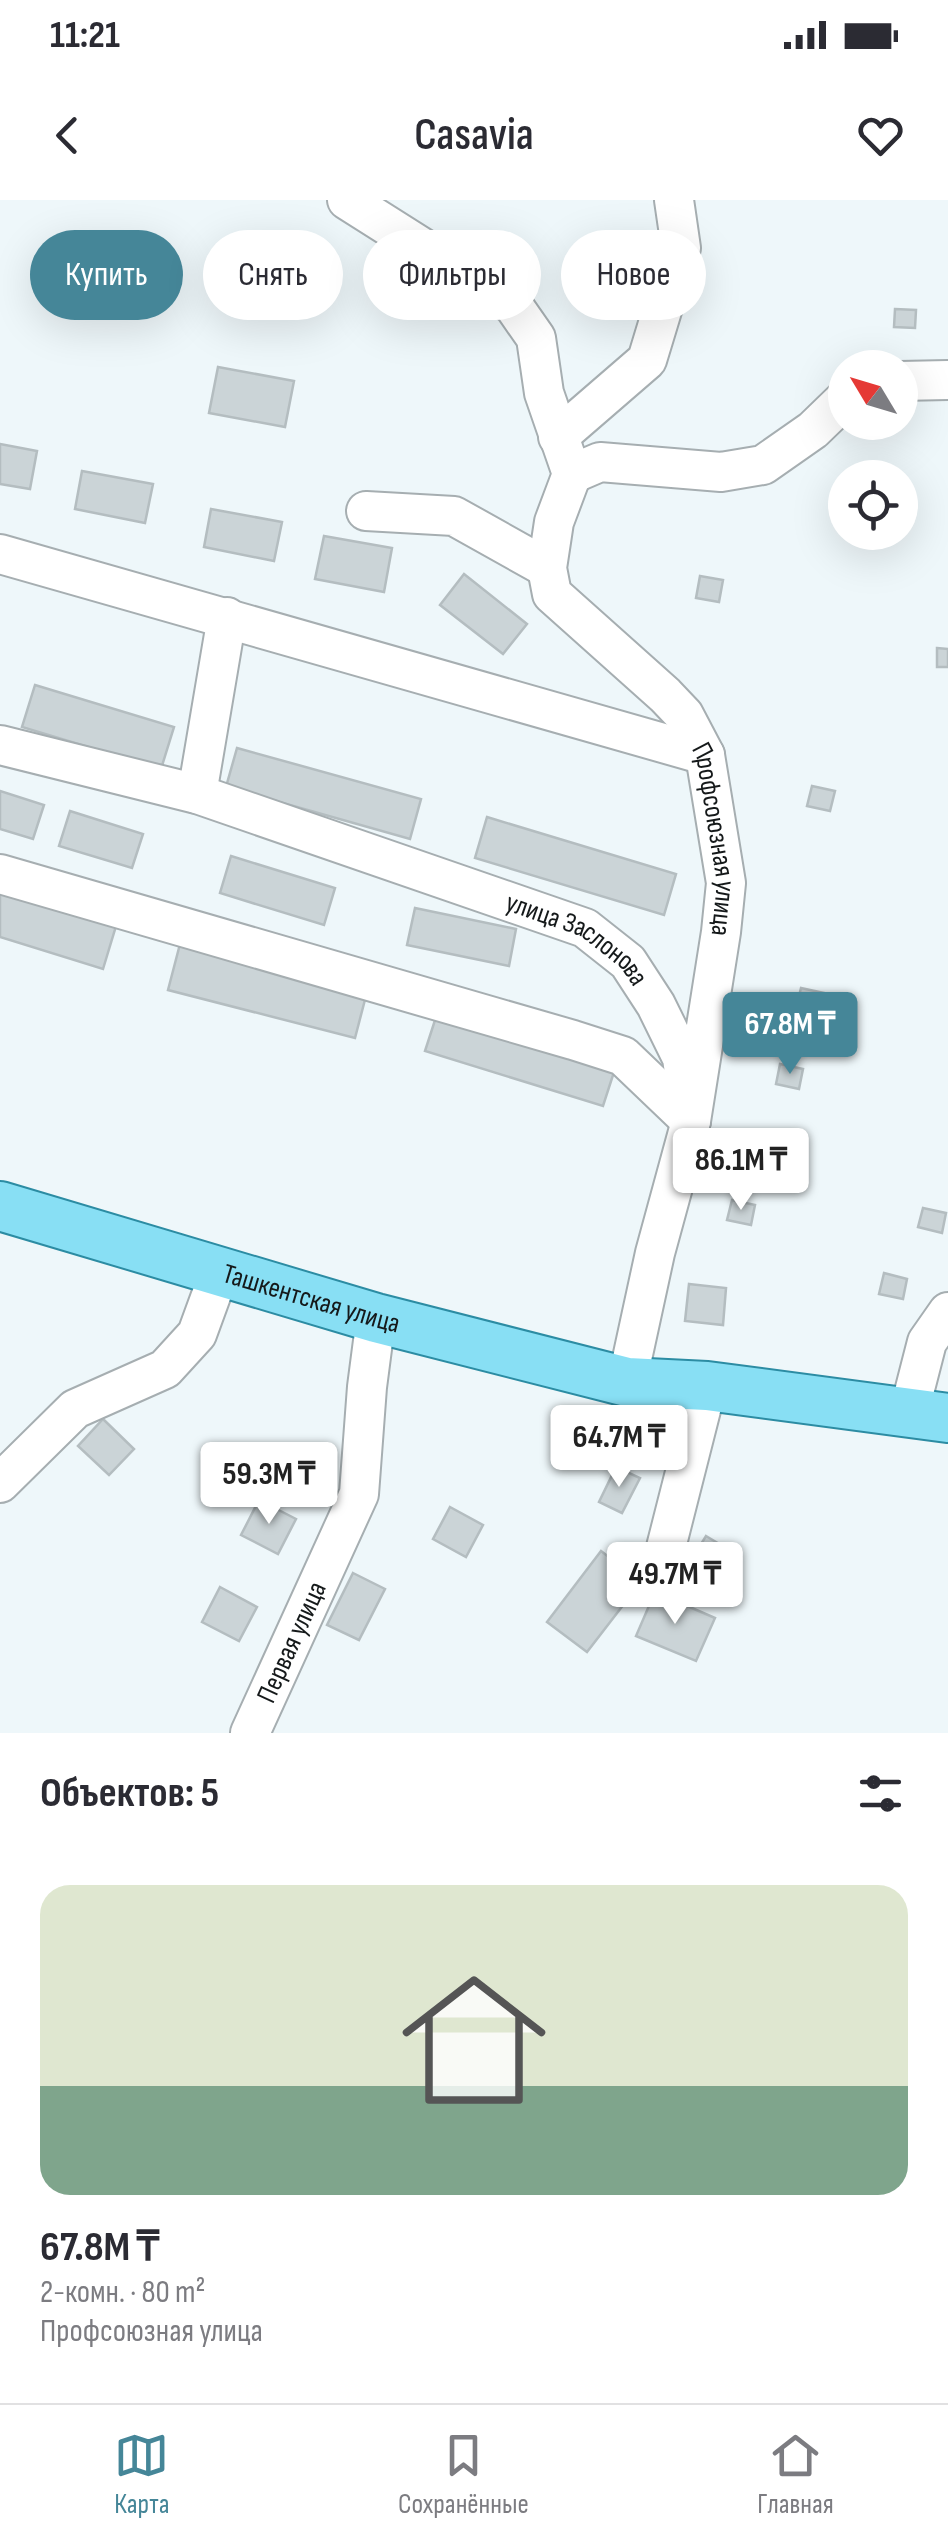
<!DOCTYPE html>
<html lang="ru">
<head>
<meta charset="utf-8">
<style>
	body { margin:0; font-family:"Sofia Sans Condensed",sans-serif; background:#f7f7f7; color:#2b2b33; height:100vh; display:flex; flex-direction:column; font-size:38px; white-space:nowrap }
	* { box-sizing:border-box; margin:0 }
	p { font-size:32px; color:#7c7c81 }
	.icon { flex:none; width:55px; height:55px; fill:none; stroke:currentColor; stroke-width:2; stroke-linecap:round; stroke-linejoin:round }
	.map { position:relative; height:1533px; overflow:hidden }
	.drawer { display:flex; flex-direction:column; background:#fff; flex:1 }
	.drawer>* { flex:none }
	.guide { position:absolute; left:30px; top:30px; width:890px; height:90px; display:flex; gap:20px }
	.needle { width:65px; rotate:308deg }
	.fabs { position:absolute; left:828px; top:150px; display:grid; gap:20px }
	.fabs a { display:grid; place-items:center; width:90px; height:90px; border-radius:50%; background:#fff; box-shadow:0 10px 40px #0002; font-size:50px }
	.price { position:absolute; translate:-50% -85px; padding:0 22px; border-radius:10px; background:#fff; color:#222; font-size:32px; line-height:65px; filter:drop-shadow(0 2px 5px #0008) }
	.price::after { content:''; position:absolute; left:50%; top:60px; width:30px; height:22px; margin-left:-15px; background:inherit; clip-path:polygon(0 0,100% 0,50% 100%) }
	.price.current { background:#458698; color:#fff }
	ul { padding:0; list-style:none }
	li { display:grid; align-content:center; gap:20px; height:530px; padding:0 40px }
	li+li { border-top:2px solid #e1e1e2 }
	li span { display:grid; place-items:center; height:310px; border-radius:30px; color:#555 }
	li>.icon { margin-inline-start:auto }
	span .icon { width:180px; height:180px; fill:#fffc; stroke-width:1 }
	li b { font-size:42px }
	h2 { display:flex; justify-content:space-between; align-items:center; height:120px; padding:0 40px; font-size:42px }
	.pill { padding:0 35px; border-radius:45px; background:#fff; box-shadow:0 10px 40px #0002; font-size:35px; line-height:90px }
	.pill.current { background:#458698; color:#fff }
	.status { display:flex; justify-content:space-between; align-items:center; height:70px; padding:0 50px; background:#fff; direction:ltr }
	.status svg { height:28px; fill:currentColor }
	header { display:flex; justify-content:space-between; align-items:center; height:130px; padding:0 40px; background:#fff; font-size:45px; font-weight:600 }
	.menu { display:flex; justify-content:space-around; align-items:center; height:140px; border-top:2px solid #e1e1e2; background:#fff; font-size:28px; color:#7c7c81 }
	.menu a { display:grid; justify-items:center; gap:5px }
	.menu .current { color:#458698 }
	.map>svg:first-child { display:block }
	.building { fill:#cbd4d7; stroke:#b4bdc0; stroke-width:2.5 }
	.lines { fill:none; stroke-linecap:round; stroke-linejoin:round }
	.minor-casing { stroke:#a6aeb1; stroke-width:42 }
	.major-casing { stroke:#2c8ca3; stroke-width:52 }
	.minor { stroke:#fff; stroke-width:38 }
	.major { stroke:#88dff4; stroke-width:48 }
	.labels { text-anchor:middle; dominant-baseline:central; stroke-width:8; stroke-linejoin:round; paint-order:stroke }
	.street-label { font-size:28px; fill:#15191a; stroke:#fff }
</style>
</head>
<body>
<div class="status"><b>11:21</b><svg viewBox="0 0 49 12"><path d="M0 12V9h3v3zM5 12V6h3v6zM10 12V3h3v9zM15 12V0h3v12zM26 1h20v11H26zM47 4h2v5h-2z"/></svg></div>
<header><svg class="icon" aria-label="back" viewBox="0 0 24 24"><path d="M15 5l-7 7 7 7"/></svg>Casavia<svg class="icon" aria-label="heart" viewBox="0 0 24 24"><path d="M12 20l-8-8c-3-5 5-10 8-4 3-6 11-1 8 4z"/></svg></header>
<div class="map">
<svg width="948" height="1533" viewBox="0 0 948 1533">
	<rect width="100%" height="100%" fill="#eef7fa"/>
	<g class="building">
		<path d="M895,109L916,110L915,128L894,127Z"/>
		<path d="M218,167L294,181L285,227L209,213Z"/>
		<path d="M0,244L37,251L30,289L0,284Z"/>
		<path d="M82,271L153,284L145,323L75,309Z"/>
		<path d="M211,309L282,322L274,361L204,347Z"/>
		<path d="M324,336L392,348L384,392L315,379Z"/>
		<path d="M464,374L527,424L503,454L440,405Z"/>
		<path d="M700,376L723,380L719,402L696,398Z"/>
		<path d="M937,448L948,449V467H937Z"/>
		<path d="M35,485L174,527L161,569L22,527Z"/>
		<path d="M237,548L421,599L410,639L226,587Z"/>
		<path d="M812,586L835,591L830,611L807,606Z"/>
		<path d="M0,591L44,605L33,639L0,629Z"/>
		<path d="M70,611L143,634L132,668L59,646Z"/>
		<path d="M487,617L676,674L664,715L475,658Z"/>
		<path d="M231,656L335,688L324,725L220,693Z"/>
		<path d="M0,691L116,726L103,769L0,737Z"/>
		<path d="M415,708L516,729L509,766L407,745Z"/>
		<path d="M180,744L367,792L355,838L168,790Z"/>
		<path d="M801,788L824,793L820,813L796,808Z"/>
		<path d="M436,817L614,872L603,906L425,851Z"/>
		<path d="M780,864L803,869L799,889L776,884Z"/>
		<path d="M732,1000L755,1005L751,1025L727,1020Z"/>
		<path d="M923,1008L946,1013L942,1033L918,1027Z"/>
		<path d="M884,1073L907,1079L903,1099L879,1094Z"/>
		<path d="M689,1084L726,1088L723,1125L685,1121Z"/>
		<path d="M103,1219L134,1249L109,1275L78,1246Z"/>
		<path d="M616,1267L640,1278L622,1313L599,1302Z"/>
		<path d="M259,1300L296,1319L278,1354L241,1335Z"/>
		<path d="M450,1307L483,1325L466,1357L433,1339Z"/>
		<path d="M706,1336L741,1357L718,1397L682,1375Z"/>
		<path d="M601,1351L641,1382L587,1452L547,1422Z"/>
		<path d="M353,1373L385,1389L359,1440L327,1425Z"/>
		<path d="M220,1387L257,1407L239,1441L202,1422Z"/>
		<path d="M655,1392L715,1418L696,1461L636,1436Z"/>
	</g>
	<g class="lines">
		<g class="minor-casing">
			<g id="minor">
				<path id="s1" d="M347,0L513,105L536,138L544,193L572,274L554,322L547,368L552,394L665,495L684,515L705,555L726,683L721,732L691,921L655,1053L627,1182"/>
				<path d="M900,181L948,180"/>
				<path d="M558,237L647,160L681,48L674,0"/>
				<path d="M572,274L600,262L721,272L763,265L813,230L845,199"/>
				<path d="M366,311L454,316L547,368"/>
				<path d="M0,354L705,555"/>
				<path id="s2" d="M0,545L197,594L585,728L628,762L656,805L682,858L687,894"/>
				<path d="M197,594L227,417"/>
				<path d="M0,674L573,840L623,856L691,921"/>
				<path d="M909,1212L927,1142L948,1112"/>
				<path d="M0,1283L75,1209L165,1169L197,1134L220,1071"/>
				<path d="M659,1375L707,1186"/>
				<path id="s3" d="M250,1533L359,1294L367,1187L376,1118"/>
			</g>
		</g>
		<g class="major-casing">
			<g id="major">
				<path id="s4" d="M0,1006L376,1118L627,1182L707,1186L948,1218"/>
			</g>
		</g>
		<use href="#minor" class="minor"/>
		<use href="#major" class="major"/>
	</g>
	<g class="labels">
		<g class="street-label">
			<text stroke="none"><textPath href="#s1" startOffset="812">Профсоюзная улица</textPath></text>
			<text stroke="none"><textPath href="#s2" startOffset="612">улица Заслонова</textPath></text>
			<text stroke="none"><textPath href="#s4" startOffset="325">Ташкентская улица</textPath></text>
			<text stroke="none"><textPath href="#s3" startOffset="100">Первая улица</textPath></text>
		</g>
	</g>
</svg>
<div class="fabs">
<a><svg class="needle" viewBox="-14 -14 28 28"><path d="M0-13l5 13h-10z" fill="#e53935"/><path d="M0 13l5-13h-10z" fill="#7c7c81"/></svg></a>
<a><svg class="icon" aria-label="locate" viewBox="0 0 24 24"><circle cx="12" cy="12" r="6"/><path d="M12 2v4M12 18v4M2 12h4M18 12h4"/></svg></a>
</div>
<b class="price current" style="left:790px;top:877px">67.8M ₸</b>
<b class="price" style="left:741px;top:1013px">86.1M ₸</b>
<b class="price" style="left:619px;top:1290px">64.7M ₸</b>
<b class="price" style="left:269px;top:1327px">59.3M ₸</b>
<b class="price" style="left:675px;top:1427px">49.7M ₸</b>
<div class="guide">
<a class="pill current">Купить</a>
<a class="pill">Снять</a>
<a class="pill">Фильтры</a>
<a class="pill">Новое</a>
</div>
</div>
<section class="drawer">
<h2>Объектов: 5<svg class="icon" aria-label="filters" viewBox="0 0 24 24"><path d="M4 7h16M4 17h16"/><circle cx="9" cy="7" r="2"/><circle cx="15" cy="17" r="2"/></svg></h2>
<ul>
<li><span style="background:linear-gradient(#dfe7d0 65%,#7fa58c 0)"><svg class="icon" aria-label="home" viewBox="0 0 24 24"><path d="M3 11l9-7 9 7M6 9v11h12V9"/></svg></span><div><b>67.8M ₸</b><p>2-комн. · 80 m²</p><p>Профсоюзная улица</p></div></li>
</ul>
</section>
<nav class="menu">
<a class="current"><svg class="icon" aria-label="map" viewBox="0 0 24 24"><path d="M3 6l6-2 6 2 6-2v14l-6 2-6-2-6 2zM9 4v14M15 6v14"/></svg>Карта</a>
<a><svg class="icon" aria-label="saved" viewBox="0 0 24 24"><path d="M7 4h10v16l-5-4-5 4z"/></svg>Сохранённые</a>
<a><svg class="icon" aria-label="home" viewBox="0 0 24 24"><path d="M3 11l9-7 9 7M6 9v11h12V9"/></svg>Главная</a>
</nav>
</body>
</html>
